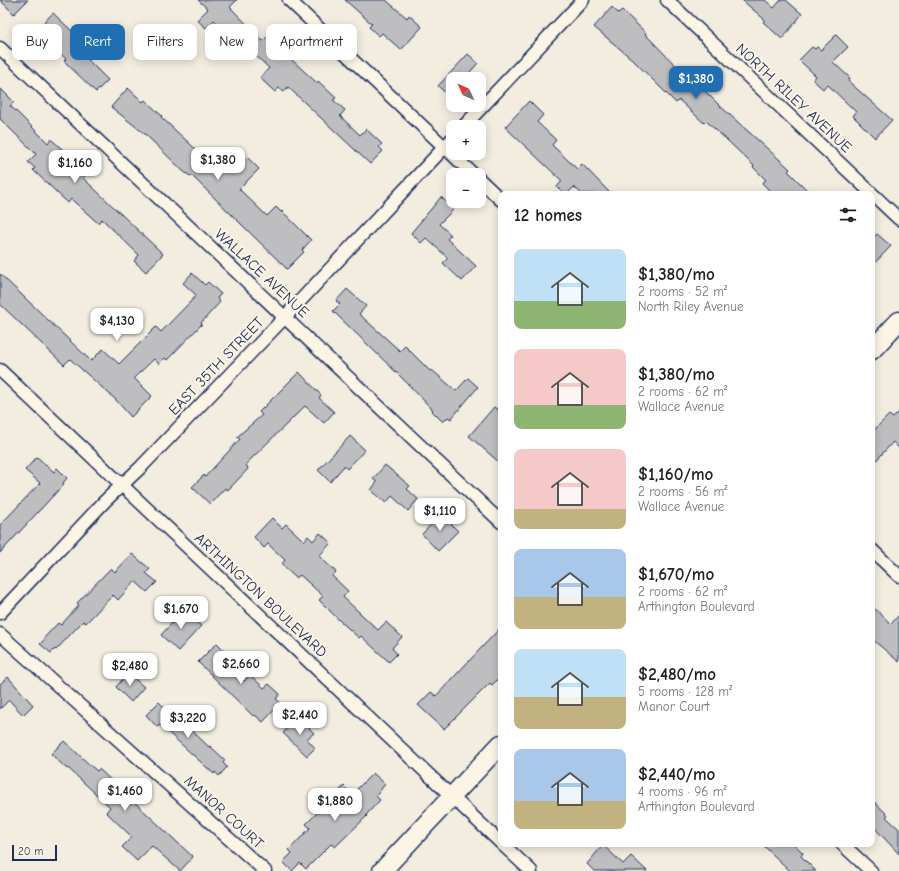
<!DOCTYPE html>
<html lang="en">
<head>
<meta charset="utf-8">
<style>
	body { margin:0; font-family:"Comic Neue",sans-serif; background:#f6f6f6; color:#222; height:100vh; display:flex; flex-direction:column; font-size:15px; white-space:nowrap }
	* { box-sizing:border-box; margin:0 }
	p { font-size:13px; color:#767676 }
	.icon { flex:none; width:22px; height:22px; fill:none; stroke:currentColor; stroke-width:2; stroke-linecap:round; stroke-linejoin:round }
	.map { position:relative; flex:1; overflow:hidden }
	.drawer { position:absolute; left:498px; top:191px; width:377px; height:656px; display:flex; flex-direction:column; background:#fff; border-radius:8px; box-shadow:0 2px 10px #0003 }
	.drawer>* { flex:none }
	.hud { position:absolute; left:12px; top:24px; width:380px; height:36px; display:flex; gap:8px }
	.needle { width:26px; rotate:314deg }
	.fabs { position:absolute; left:446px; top:72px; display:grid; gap:8px }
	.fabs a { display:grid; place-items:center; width:40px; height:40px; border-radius:8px; background:#fff; box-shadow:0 2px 10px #0003; font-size:20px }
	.scale { position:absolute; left:12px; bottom:10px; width:45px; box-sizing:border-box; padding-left:4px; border:2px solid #1b2f5e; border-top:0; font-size:11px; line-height:14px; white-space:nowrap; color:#1b2f5e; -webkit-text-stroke:3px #fcf5e5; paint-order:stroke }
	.price { position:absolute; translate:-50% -34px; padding:0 9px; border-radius:8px; background:#fff; color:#222; font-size:13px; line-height:26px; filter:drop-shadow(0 1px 2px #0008) }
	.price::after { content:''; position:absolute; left:50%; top:24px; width:12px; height:9px; margin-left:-6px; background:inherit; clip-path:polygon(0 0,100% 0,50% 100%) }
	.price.current { background:#1f6fb2; color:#fff }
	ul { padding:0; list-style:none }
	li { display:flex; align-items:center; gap:12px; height:100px; padding:0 16px }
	li span { display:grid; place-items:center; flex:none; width:112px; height:80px; border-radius:8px; color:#555 }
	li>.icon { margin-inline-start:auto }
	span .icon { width:48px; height:48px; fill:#fffc; stroke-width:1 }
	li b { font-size:17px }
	h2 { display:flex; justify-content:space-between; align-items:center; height:48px; padding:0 16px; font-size:17px }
	.tag { padding:0 14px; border-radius:8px; background:#fff; box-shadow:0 2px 10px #0003; font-size:14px; line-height:36px }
	.tag.current { background:#1f6fb2; color:#fff }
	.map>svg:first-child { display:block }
	.building { fill:#bebec0; stroke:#1b2f5e }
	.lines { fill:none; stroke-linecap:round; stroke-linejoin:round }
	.street-casing { stroke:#1b2f5e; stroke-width:15 }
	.secondary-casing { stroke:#1b2f5e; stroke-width:21 }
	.street { stroke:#fcf5e5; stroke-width:12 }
	.secondary { stroke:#fcf5e5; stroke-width:18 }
	.labels { text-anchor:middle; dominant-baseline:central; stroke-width:4; stroke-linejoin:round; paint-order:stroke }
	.street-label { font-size:15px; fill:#1b2f5e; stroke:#fcf5e5 }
</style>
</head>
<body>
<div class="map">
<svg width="899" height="871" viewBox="0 0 899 871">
	<rect width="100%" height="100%" fill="#f3ede0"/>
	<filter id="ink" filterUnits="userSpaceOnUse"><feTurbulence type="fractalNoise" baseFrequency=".025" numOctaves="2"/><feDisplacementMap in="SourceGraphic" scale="8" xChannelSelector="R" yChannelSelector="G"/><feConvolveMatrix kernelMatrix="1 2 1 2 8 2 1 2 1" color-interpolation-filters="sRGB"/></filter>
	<g filter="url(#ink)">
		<g class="building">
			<path d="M0,0H28L14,14Z"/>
			<path d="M198,0H237L230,7L263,41L267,37L317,83L318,81L336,98L333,100L345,110L340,116L360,135L366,129L382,144L379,147L383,151L370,164L288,87L284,92L279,88L275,92L260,78L269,68L240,41L237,43L214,20L206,28L197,20L208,9Z"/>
			<path d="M345,0H386L407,18L409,15L422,27L401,50L382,33L379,36L369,27L372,24Z"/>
			<path d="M742,0H765L774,8L781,0H786L802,14L782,39L763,22L765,20Z"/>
			<path d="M612,7L618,13L622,10L646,33L645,34L682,72L685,69L694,78L693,79L720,106L790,169L788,171L811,194H773L762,183L766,180L753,167L754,166L728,141L706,121L704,123L679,100L676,103L632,59L594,27Z"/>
			<path d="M53,13L76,35L83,28L97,41L84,56L108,80L96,92L64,61L66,59L48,41L46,43L34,32Z"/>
			<path d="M836,35L848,47L833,62L850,78L848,81L892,120L875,138L853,116L856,112L827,84L823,89L813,80L816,76L799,60L812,47L815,49L817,47L821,50Z"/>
			<path d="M468,54L478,63L464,79H453V100L438,86Z"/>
			<path d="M0,88L14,102L10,106L16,111L48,143L51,139L63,150L61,153L86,175L83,178L163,254L146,272L134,261L139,255L102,219L98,223L71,199L68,203L33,170L35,168L28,162L36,154L0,119Z"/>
			<path d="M128,88L143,102L145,100L162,116L161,117L216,168L228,160L236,168L247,157L259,169L239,189L267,216L276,207L281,212L282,211L311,240L302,250L304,252L287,269L191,175L190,176L183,171L145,134L111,107Z"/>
			<path d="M529,101L543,115L537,122L556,140L552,145L577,169L582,164L611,194H582L574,187L567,194H564L557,187L562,181L505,127Z"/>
			<path d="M441,197L454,209L439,224L451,235L447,239L476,266L462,281L443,263L448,258L426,238L421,243L411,233Z"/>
			<path d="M877,234L891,246L872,266V239Z"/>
			<path d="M192,273L205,285L208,282L221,294L217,298L220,302L201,323L202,324L167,360L165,358L159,364L154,359L134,378L152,396L131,417L115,399L70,359L64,365L0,304V274L91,361L103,349L119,364L156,327L161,332L192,300L196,295L183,283Z"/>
			<path d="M347,289L366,306L359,314L400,351L405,346L430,371L432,370L456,391L468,378L478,387L451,419L448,417L443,422L432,411L433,410L401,377L333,311L340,304L336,301Z"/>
			<path d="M299,372L321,395L319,398L334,412L324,423L305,406L246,464L248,469L228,490L225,488L210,504L192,487L204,475L205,477L240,439L237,437L262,415L259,412Z"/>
			<path d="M494,407L501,412V464L469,436Z"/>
			<path d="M899,412V448L893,442L872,465V432L889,415L893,418Z"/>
			<path d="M350,436L365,450L347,469L344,466L330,482L318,470Z"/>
			<path d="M37,457L54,472L57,468L67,478L63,483L64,484L0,553V525L40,483L25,470Z"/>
			<path d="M385,465L410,486L407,489L418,499L408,511L392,496L386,503L371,490L377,482L373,479Z"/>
			<path d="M441,514L458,531L438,551L422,534Z"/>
			<path d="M272,518L282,528L286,524L304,541L308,536L313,541L320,533L331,543L319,556L336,572L332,576L348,591L343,597L378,630L386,622L402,637L392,648L397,654L389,662L361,636L359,638L339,620L319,600L323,596L300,575L296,578L285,568L282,564L285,560L268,544L264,548L254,537Z"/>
			<path d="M132,554L150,569L146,573L157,582L147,592L135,581L118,600L113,595L86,623L83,621L56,650L55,649L51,653L40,644L45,639L44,638L58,623L61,625L79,605L77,603L111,568L115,572Z"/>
			<path d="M872,606L891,624L899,615V662L872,639Z"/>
			<path d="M184,610L201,626L178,651L161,635Z"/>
			<path d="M501,627V676L492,685L490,683L444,729L418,705L431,692L436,696Z"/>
			<path d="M217,643L228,654L224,657L229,662L226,664L244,681L250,675L264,688L269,684L280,694L276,699L281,703L263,722L255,715L253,716L198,662Z"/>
			<path d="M128,673L144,687L131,702L116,687Z"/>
			<path d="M8,677L33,705L23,715L9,700L0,709V684Z"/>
			<path d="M159,702L181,724L183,722L209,747L210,746L225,760L223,763L227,767L219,776L215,772L214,774L160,725L157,727L146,715Z"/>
			<path d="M298,717L314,733L307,739L315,748L307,756L283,733Z"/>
			<path d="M64,741L91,766L97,771L99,769L193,857L180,871L152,846L137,861L122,847L132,837L106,812L110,807L68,768L67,769L51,754Z"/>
			<path d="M373,773L385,784L376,796L380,800L366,815L367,816L335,847L331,844L306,869L300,863L292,871L283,862L292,853L289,850L310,828L306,824L344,786L352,794Z"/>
			<path d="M872,800L888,815L886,817L899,829V854L872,825Z"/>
			<path d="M762,844H794L803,853L801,856L816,871H790Z"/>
			<path d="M603,845L623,864L631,856L647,871H594L587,864Z"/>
		</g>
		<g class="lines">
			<g class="street-casing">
				<g id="street">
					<path d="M289,0L474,175"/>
					<path d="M667,0L899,219"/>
					<path d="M0,48L501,522"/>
					<path d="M463,127L583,0"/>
					<path d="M479,179L501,200"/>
					<path d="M0,370L501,843"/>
					<path d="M872,550L899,576"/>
					<path d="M0,613L105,501L141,467L285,317L453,138"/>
					<path d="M0,634L265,871"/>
					<path d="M502,844L531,871"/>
					<path d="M842,844L871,871"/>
				</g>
			</g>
			<g class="secondary-casing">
				<g id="secondary">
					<path d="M872,350L899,321"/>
					<path d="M382,871L501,744"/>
				</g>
			</g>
			<use href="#street" class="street"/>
			<use href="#secondary" class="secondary"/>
		</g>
	</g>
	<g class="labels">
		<g class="street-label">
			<text transform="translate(794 98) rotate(43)">NORTH RILEY AVENUE</text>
			<text transform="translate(262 273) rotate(43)">WALLACE AVENUE</text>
			<text transform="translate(216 366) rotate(-46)">EAST 35TH STREET</text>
			<text transform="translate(261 595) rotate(43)">ARTHINGTON BOULEVARD</text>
			<text transform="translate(224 812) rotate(42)">MANOR COURT</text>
		</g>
	</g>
</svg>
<div class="fabs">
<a><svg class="needle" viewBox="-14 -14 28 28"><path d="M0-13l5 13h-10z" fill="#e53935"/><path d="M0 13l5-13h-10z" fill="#767676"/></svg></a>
<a>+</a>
<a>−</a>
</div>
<div class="scale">20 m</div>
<b class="price current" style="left:696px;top:100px">$1,380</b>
<b class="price" style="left:218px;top:181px">$1,380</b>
<b class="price" style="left:75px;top:184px">$1,160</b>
<b class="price" style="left:117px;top:342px">$4,130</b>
<b class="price" style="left:440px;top:532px">$1,110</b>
<b class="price" style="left:181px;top:630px">$1,670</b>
<b class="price" style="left:241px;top:685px">$2,660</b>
<b class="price" style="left:130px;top:687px">$2,480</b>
<b class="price" style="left:300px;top:736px">$2,440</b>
<b class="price" style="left:188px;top:739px">$3,220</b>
<b class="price" style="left:125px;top:812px">$1,460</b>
<b class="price" style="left:335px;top:822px">$1,880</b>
<div class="hud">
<a class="tag">Buy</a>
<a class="tag current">Rent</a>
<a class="tag">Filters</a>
<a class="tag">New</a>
<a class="tag">Apartment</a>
</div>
<section class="drawer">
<h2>12 homes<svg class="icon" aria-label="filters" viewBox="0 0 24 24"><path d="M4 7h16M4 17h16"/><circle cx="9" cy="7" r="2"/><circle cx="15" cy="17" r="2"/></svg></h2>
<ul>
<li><span style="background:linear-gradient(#bfe0f5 65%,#8fb573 0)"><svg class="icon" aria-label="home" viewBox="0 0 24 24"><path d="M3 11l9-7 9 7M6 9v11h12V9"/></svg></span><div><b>$1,380/mo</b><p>2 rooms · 52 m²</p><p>North Riley Avenue</p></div></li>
<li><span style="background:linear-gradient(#f6c9c9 70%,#8fb573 0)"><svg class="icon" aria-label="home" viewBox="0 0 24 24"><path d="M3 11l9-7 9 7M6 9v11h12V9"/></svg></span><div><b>$1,380/mo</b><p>2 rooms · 62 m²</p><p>Wallace Avenue</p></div></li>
<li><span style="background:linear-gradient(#f6c9c9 75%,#c2b280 0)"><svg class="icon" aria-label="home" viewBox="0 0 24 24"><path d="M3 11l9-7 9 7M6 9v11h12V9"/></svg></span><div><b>$1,160/mo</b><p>2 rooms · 56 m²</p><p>Wallace Avenue</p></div></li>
<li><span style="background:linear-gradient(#a9c7e8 60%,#c2b280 0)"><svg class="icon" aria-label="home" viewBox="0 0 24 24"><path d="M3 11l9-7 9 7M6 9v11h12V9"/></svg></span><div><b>$1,670/mo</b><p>2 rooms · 62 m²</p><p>Arthington Boulevard</p></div></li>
<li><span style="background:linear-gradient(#bfe0f5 60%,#c2b280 0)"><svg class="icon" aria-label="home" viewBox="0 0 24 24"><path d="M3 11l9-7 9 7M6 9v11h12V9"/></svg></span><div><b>$2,480/mo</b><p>5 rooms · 128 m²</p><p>Manor Court</p></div></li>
<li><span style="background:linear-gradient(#a9c7e8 65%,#c2b280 0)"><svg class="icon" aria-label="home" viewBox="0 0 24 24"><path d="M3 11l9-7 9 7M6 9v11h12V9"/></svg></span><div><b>$2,440/mo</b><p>4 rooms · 96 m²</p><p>Arthington Boulevard</p></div></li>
</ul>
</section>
</div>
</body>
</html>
